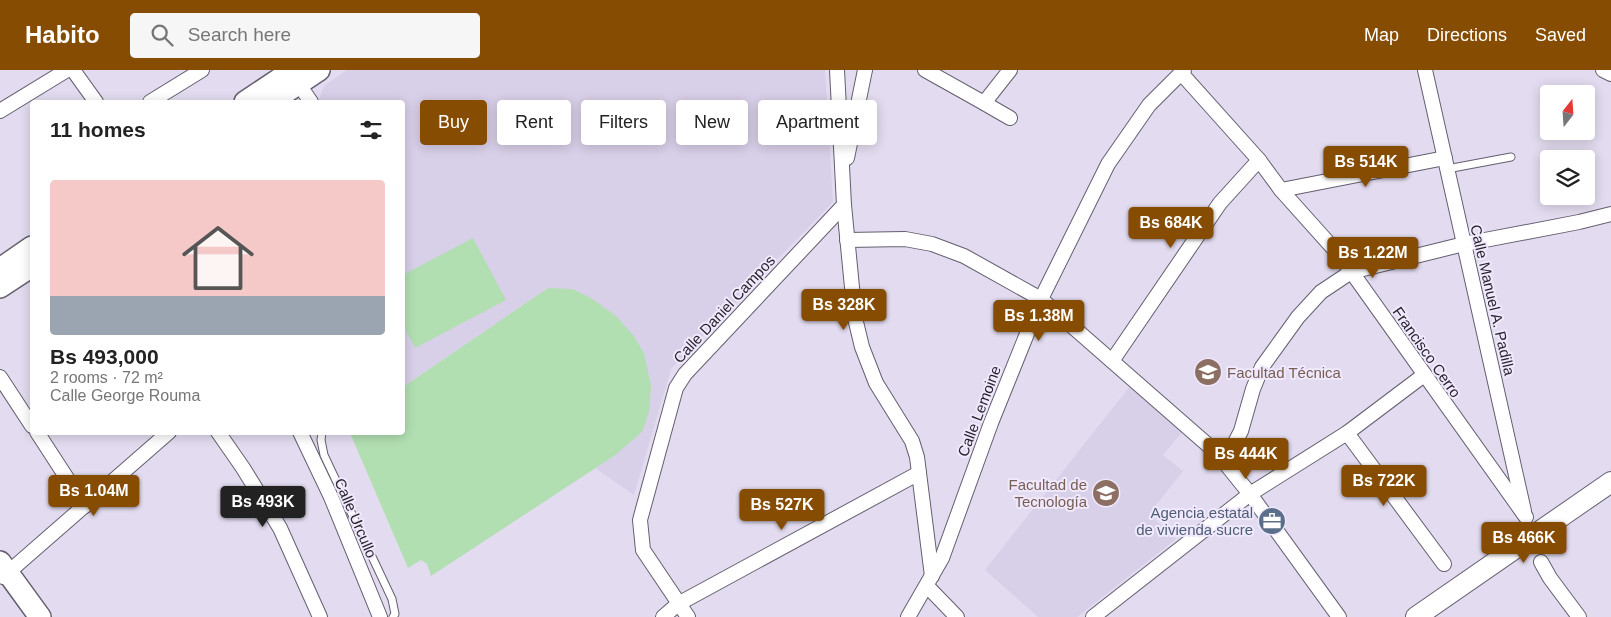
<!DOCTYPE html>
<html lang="en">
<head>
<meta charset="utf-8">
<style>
	body { margin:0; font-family:Arial,sans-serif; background:#f6f6f6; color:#222; height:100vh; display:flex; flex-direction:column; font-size:19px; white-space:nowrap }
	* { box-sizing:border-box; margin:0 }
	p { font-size:16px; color:#767676 }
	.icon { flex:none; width:28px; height:28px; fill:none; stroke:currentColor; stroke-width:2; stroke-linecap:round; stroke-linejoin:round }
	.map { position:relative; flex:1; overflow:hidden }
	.drawer { position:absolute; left:30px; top:30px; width:375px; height:335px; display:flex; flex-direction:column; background:#fff; border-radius:5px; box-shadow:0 2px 12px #0003 }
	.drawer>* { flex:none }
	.guide { position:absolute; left:420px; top:30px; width:475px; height:45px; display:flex; gap:10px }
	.needle { width:32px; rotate:17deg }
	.tools { position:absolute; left:1540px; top:15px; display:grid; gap:10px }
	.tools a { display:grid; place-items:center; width:55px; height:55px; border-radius:5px; background:#fff; box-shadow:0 2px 12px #0003; font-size:25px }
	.price { position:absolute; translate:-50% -42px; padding:0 11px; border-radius:5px; background:#864c01; color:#fff; font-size:16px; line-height:32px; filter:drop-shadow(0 1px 2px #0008) }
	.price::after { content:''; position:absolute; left:50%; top:30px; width:15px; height:11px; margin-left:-8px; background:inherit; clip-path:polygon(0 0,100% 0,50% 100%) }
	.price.on { background:#222; color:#fff }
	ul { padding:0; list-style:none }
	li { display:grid; align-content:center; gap:10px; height:265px; padding:0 20px }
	li span { display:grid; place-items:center; height:155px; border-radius:5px; color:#555 }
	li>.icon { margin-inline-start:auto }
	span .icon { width:90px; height:90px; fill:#fffc; stroke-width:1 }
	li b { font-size:21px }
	h2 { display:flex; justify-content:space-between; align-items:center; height:60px; padding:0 20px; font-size:21px }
	.tag { padding:0 18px; border-radius:5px; background:#fff; box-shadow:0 2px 12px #0003; font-size:18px; line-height:45px }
	.tag.on { background:#864c01; color:#fff }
	header { display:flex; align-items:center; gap:30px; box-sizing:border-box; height:70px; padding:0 25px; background:#864c01; color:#fff }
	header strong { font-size:24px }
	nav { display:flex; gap:28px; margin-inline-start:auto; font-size:18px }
	.search { width:350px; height:45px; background:#f6f6f6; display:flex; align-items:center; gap:12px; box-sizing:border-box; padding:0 18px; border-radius:5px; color:#767676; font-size:19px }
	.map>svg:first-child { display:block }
	.built { fill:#d8cfe8 }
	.garden { fill:#b2dfb2 }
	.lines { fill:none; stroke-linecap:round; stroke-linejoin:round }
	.service-casing { stroke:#645e6f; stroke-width:9 }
	.minor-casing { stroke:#645e6f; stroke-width:16 }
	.secondary-casing { stroke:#645e6f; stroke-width:22 }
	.primary-casing { stroke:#645e6f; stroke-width:24 }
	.service { stroke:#fff; stroke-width:7 }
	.minor { stroke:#fff; stroke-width:14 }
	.secondary { stroke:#fff; stroke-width:20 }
	.primary { stroke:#fff; stroke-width:21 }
	.labels { text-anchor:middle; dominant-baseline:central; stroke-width:4; stroke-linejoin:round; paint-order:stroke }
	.street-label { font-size:15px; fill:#27242c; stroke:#f0e9fd }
	.education-label { font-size:15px; fill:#785e54; stroke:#f0e9fd; text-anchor:start }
	.service-label { font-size:15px; fill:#4e5e75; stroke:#f0e9fd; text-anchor:end }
</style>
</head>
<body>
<header>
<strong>Habito</strong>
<div class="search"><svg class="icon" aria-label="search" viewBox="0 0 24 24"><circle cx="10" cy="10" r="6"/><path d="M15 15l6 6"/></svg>Search here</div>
<nav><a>Map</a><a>Directions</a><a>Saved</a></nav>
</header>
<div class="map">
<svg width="1611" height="547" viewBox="0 0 1611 547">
	<rect width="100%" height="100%" fill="#e3dcf0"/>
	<g class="built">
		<path d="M347,0H825L833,132L671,299L634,425L595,398L614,386L548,218L403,317L402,32H321L319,29L324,16Z"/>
		<path d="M1130,316L1183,361L1163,385L1183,401L1149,444L1176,469L1077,547H1038L985,500Z"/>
	</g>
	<g class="garden">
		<path d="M473,168L506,230L415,278L403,255V205Z"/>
		<path d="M548,218L572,219L591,228L616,246L633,265L644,283L651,316L649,341L642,362L614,386L431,506L427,494L421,490L408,498L350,363L402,362L403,317Z"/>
	</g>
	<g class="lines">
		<g class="service-casing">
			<g id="service">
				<path d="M1447,99L1511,87"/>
				<path d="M322,362L321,370L324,385L392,529L395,544L393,547"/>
			</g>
		</g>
		<g class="minor-casing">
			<g id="minor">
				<path d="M73,0L96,32"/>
				<path d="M837,0L844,135L855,248L862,277L876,313L912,371L917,387L932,506"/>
				<path d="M925,0L984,33L1010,0"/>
				<path d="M1425,0L1524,441"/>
				<path d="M1603,0L1611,4"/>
				<path d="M1181,3L1259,90L1281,120L1341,187L1526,447"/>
				<path d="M298,13L311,32"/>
				<path d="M150,32L202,0"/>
				<path d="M984,33L1010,48"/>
				<path d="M0,41L67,0"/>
				<path d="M847,88L865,0"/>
				<path d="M1281,120L1445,88"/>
				<path d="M847,170L905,169L932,174L964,186L1041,229L1217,383L1250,424L1339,547"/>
				<path d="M1112,291L1220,133L1259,90"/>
				<path d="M0,307L32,356"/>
				<path d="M37,362L85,436"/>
				<path d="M218,362L243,398L280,458L320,547"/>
				<path d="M300,362L331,427L380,547"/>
				<path d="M1347,363L1444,494"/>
				<path d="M1224,392L1227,388L1241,361L1253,319L1262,297L1298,247L1321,222L1351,202L1464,174L1579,152L1611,144"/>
				<path d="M1541,492L1550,508L1579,547"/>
				<path d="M3,507L169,362"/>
				<path d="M927,516L957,547"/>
				<path d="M663,547L678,534L919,403"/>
				<path d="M688,547L643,480L640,450L676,318L685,304L844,135"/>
				<path d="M908,547L942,488L991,353L1041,229L1108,94L1149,35L1184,0"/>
				<path d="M1093,547L1250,424L1347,363L1424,305"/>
			</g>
		</g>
		<g class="secondary-casing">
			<path id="secondary" d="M1416,547L1611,412"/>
		</g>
		<g class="primary-casing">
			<g id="primary">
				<path d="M245,32L293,0"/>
				<path d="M271,32L319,0"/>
				<path d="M0,199L32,177"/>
				<path d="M0,217L32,196"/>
				<path d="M0,492L40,547"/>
			</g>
		</g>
		<use href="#service" class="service"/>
		<use href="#minor" class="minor"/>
		<use href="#secondary" class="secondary"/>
		<use href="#primary" class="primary"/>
	</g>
	<defs>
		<g id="university-disc" transform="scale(1.4375)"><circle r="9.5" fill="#8d6e63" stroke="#f0e9fd"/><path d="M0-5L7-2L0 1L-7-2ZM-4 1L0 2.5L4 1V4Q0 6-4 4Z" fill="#fff"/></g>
		<g id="office-disc" transform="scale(1.4375)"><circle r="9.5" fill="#5c6f8a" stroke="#f0e9fd"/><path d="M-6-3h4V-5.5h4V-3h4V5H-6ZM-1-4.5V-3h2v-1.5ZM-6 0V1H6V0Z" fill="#fff"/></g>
	</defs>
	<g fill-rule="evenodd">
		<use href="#university-disc" x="1208" y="302"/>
		<use href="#university-disc" x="1106" y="423"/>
		<use href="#office-disc" x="1272" y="451"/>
	</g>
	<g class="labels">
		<g class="street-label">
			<text transform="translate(1493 230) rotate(77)">Calle Manuel A. Padilla</text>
			<text transform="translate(724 239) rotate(-47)">Calle Daniel Campos</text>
			<text transform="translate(1427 282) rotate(55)">Francisco Cerro</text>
			<text transform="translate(979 341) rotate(-69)">Calle Lemoine</text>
			<text transform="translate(356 448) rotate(67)">Calle Urcullo</text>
		</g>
		<g class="education-label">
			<text x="1227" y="302">Facultad Técnica</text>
			<text x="1087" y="414" text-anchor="end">Facultad de<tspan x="1087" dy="17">Tecnología</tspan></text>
		</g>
		<g class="service-label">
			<text x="1253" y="442">Agencia estatal<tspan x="1253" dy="17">de vivienda sucre</tspan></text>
		</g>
	</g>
</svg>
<div class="tools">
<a><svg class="needle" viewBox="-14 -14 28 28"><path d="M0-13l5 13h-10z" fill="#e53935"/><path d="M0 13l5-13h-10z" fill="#767676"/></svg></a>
<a><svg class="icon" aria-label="layers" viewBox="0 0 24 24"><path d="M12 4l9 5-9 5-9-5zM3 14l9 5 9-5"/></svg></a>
</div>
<b class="price" style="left:1366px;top:118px">Bs 514K</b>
<b class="price" style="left:1171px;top:179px">Bs 684K</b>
<b class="price" style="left:1373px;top:209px">Bs 1.22M</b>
<b class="price" style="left:844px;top:261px">Bs 328K</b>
<b class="price" style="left:1039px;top:272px">Bs 1.38M</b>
<b class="price" style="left:1246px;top:410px">Bs 444K</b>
<b class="price" style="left:1384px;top:437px">Bs 722K</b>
<b class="price" style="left:94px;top:447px">Bs 1.04M</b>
<b class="price on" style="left:263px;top:458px">Bs 493K</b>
<b class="price" style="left:782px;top:461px">Bs 527K</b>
<b class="price" style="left:1524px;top:494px">Bs 466K</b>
<div class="guide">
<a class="tag on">Buy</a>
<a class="tag">Rent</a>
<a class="tag">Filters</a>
<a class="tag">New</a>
<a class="tag">Apartment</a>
</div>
<section class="drawer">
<h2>11 homes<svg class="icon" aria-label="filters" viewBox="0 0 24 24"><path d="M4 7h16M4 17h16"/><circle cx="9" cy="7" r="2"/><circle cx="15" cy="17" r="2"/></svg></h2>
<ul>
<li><span style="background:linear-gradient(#f6c9c9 75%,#9aa5b1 0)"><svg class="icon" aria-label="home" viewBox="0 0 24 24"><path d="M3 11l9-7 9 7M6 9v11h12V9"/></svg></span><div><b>Bs 493,000</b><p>2 rooms · 72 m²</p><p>Calle George Rouma</p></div></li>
</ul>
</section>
</div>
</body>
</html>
